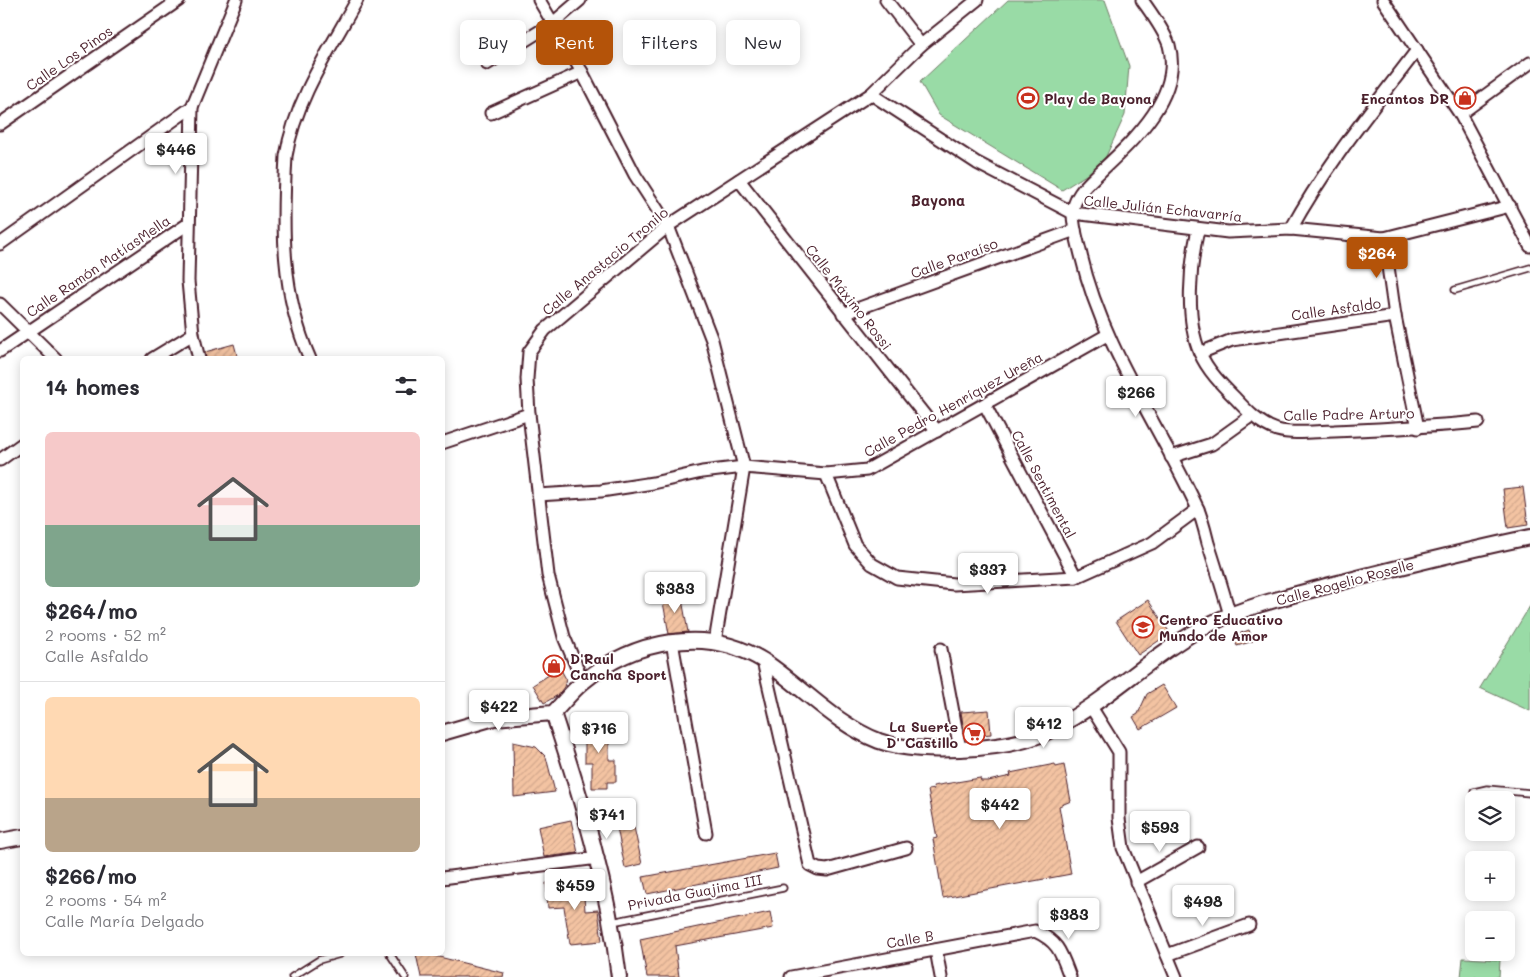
<!DOCTYPE html>
<html lang="en">
<head>
<meta charset="utf-8">
<style>
	body { margin:0; font-family:Mali,sans-serif; background:#f2f2f3; color:#2b2b33; height:100vh; display:flex; flex-direction:column; font-size:19px; white-space:nowrap }
	* { box-sizing:border-box; margin:0 }
	p { font-size:16px; color:#7c7c81 }
	.icon { flex:none; width:28px; height:28px; fill:none; stroke:currentColor; stroke-width:2; stroke-linecap:round; stroke-linejoin:round }
	.map { position:relative; flex:1; overflow:hidden }
	.panel { position:absolute; left:20px; top:356px; width:425px; height:600px; display:flex; flex-direction:column; background:#fff; border-radius:8px; box-shadow:0 2px 12px #0003 }
	.panel>* { flex:none }
	.top-card { position:absolute; left:460px; top:20px; width:475px; height:45px; display:flex; gap:10px }
	.tools { position:absolute; left:1465px; top:791px; display:grid; gap:10px }
	.tools a { display:grid; place-items:center; width:50px; height:50px; border-radius:8px; background:#fff; box-shadow:0 2px 12px #0003; font-size:25px }
	.price { position:absolute; translate:-50% -42px; padding:0 11px; border-radius:5px; background:#fff; color:#222; font-size:16px; line-height:32px; filter:drop-shadow(0 1px 2px #0008) }
	.price::after { content:''; position:absolute; left:50%; top:30px; width:15px; height:11px; margin-left:-8px; background:inherit; clip-path:polygon(0 0,100% 0,50% 100%) }
	.price.on { background:#b45309; color:#fff }
	ul { padding:0; list-style:none }
	li { display:grid; align-content:center; gap:10px; height:265px; padding:0 25px }
	li+li { border-top:1px solid #e1e1e2 }
	li span { display:grid; place-items:center; height:155px; border-radius:8px; color:#555 }
	li>.icon { margin-inline-start:auto }
	span .icon { width:90px; height:90px; fill:#fffc; stroke-width:1 }
	li b { font-size:21px }
	h2 { display:flex; justify-content:space-between; align-items:center; height:60px; padding:0 25px; font-size:21px }
	.pill { padding:0 18px; border-radius:8px; background:#fff; box-shadow:0 2px 12px #0003; font-size:18px; line-height:45px }
	.pill.on { background:#b45309; color:#fff }
	.map>svg:first-child { display:block }
	.grass { fill:#99dba6; stroke:#727d68 }
	.building { fill:url(#building-hatch); stroke:#4a1f2b }
	.lines { fill:none; stroke-linecap:round; stroke-linejoin:round }
	.service-casing { stroke:#4a1f2b; stroke-width:9 }
	.minor-casing { stroke:#4a1f2b; stroke-width:15 }
	.tertiary-casing { stroke:#4a1f2b; stroke-width:18 }
	.service { stroke:#fff; stroke-width:5.5 }
	.minor { stroke:#fff; stroke-width:11 }
	.tertiary { stroke:#fff; stroke-width:14 }
	.labels { text-anchor:middle; dominant-baseline:central; stroke-width:4; stroke-linejoin:round; paint-order:stroke }
	.street-label { font-size:14px; fill:#4a1f2b; stroke:#fff }
	.poi-label { font-size:14px; font-weight:bold; fill:#4a1f2b; stroke:#fff; text-anchor:start }
	.neighbourhood-label { font-size:15px; font-weight:bold; fill:#4a1f2b; stroke:#fff }
</style>
</head>
<body>
<div class="map">
<svg width="1530" height="977" viewBox="0 0 1530 977">
	<defs>
		<pattern id="building-hatch" width="6" height="6" patternUnits="userSpaceOnUse" patternTransform="scale(1.25)"><rect width="6" height="6" fill="#f3c3a2"/><path d="M-1 1l2-2M0 6l6-6M5 7l2-2" fill="none" stroke="#d2a78c"/></pattern>
	</defs>
	<rect width="100%" height="100%" fill="#fff"/>
	<filter id="ink" filterUnits="userSpaceOnUse"><feTurbulence type="fractalNoise" baseFrequency=".02" numOctaves="2"/><feDisplacementMap in="SourceGraphic" scale="10" xChannelSelector="R" yChannelSelector="G"/><feConvolveMatrix kernelMatrix="1 2 1 2 8 2 1 2 1" color-interpolation-filters="sRGB"/></filter>
	<g filter="url(#ink)">
		<g class="grass">
			<path d="M1008,0H1105L1129,66L1125,115L1102,165L1062,190L939,115L920,82Z"/>
			<path d="M1530,606V711L1480,688Z"/>
			<path d="M1463,958L1500,960L1499,977H1461Z"/>
		</g>
		<g class="building">
			<path d="M234,344L238,359H206L205,352Z"/>
			<path d="M1523,487L1528,525L1508,528L1503,489Z"/>
			<path d="M681,594L688,632L669,634L662,597Z"/>
			<path d="M1148,600L1170,633L1138,655L1116,621Z"/>
			<path d="M1249,630L1253,641L1237,646L1233,636Z"/>
			<path d="M560,668L566,679L564,687L558,695L544,703L533,685Z"/>
			<path d="M1162,685L1176,708L1140,729L1133,717L1138,714L1147,694Z"/>
			<path d="M989,710L991,734L965,737L961,712Z"/>
			<path d="M585,721H609V760H616V782H607V788H592V762H585Z"/>
			<path d="M513,742L536,747L546,757L555,792L514,797Z"/>
			<path d="M1055,764L1056,767L1064,765L1071,801L1059,806L1071,874L943,898L933,839L937,838L928,790L934,789L933,786L980,778L981,781H988L1011,776L1010,773Z"/>
			<path d="M629,804L642,864L625,868L613,807Z"/>
			<path d="M571,820L578,853L544,857L538,827Z"/>
			<path d="M775,853L778,868L647,894L643,877Z"/>
			<path d="M583,880L585,911L598,910L602,941L570,944L564,907L548,908L546,883Z"/>
			<path d="M770,912L773,928L675,946L679,977H647L640,939Z"/>
			<path d="M416,954H427L504,973L503,977H421Z"/>
		</g>
		<g class="lines">
			<g class="service-casing">
				<g id="service">
					<path d="M1455,290L1530,268"/>
					<path d="M1474,792L1487,789L1530,793"/>
					<path d="M612,922L783,888"/>
					<path d="M390,954L405,977"/>
					<path d="M292,977L319,960L340,954"/>
				</g>
			</g>
			<g class="minor-casing">
				<g id="minor">
					<path d="M539,0L582,72L635,175L668,226L712,340L744,467L715,642"/>
					<path d="M886,0L921,45"/>
					<path d="M1142,0C1151,13 1164,30 1169,45C1183,95 1134,140 1101,171C1089,183 1073,195 1073,214C1073,227 1078,242 1081,255C1102,346 1158,423 1197,507C1202,518 1205,531 1208,543C1216,567 1223,591 1230,615"/>
					<path d="M1383,0L1460,114L1530,246"/>
					<path d="M487,64L553,23L580,0"/>
					<path d="M871,94L977,163L1073,213L1228,232L1291,229L1384,238L1510,206"/>
					<path d="M491,113L582,72"/>
					<path d="M1460,114L1530,63"/>
					<path d="M0,124L179,0"/>
					<path d="M739,180L937,431"/>
					<path d="M1198,229C1190,265 1185,319 1200,353C1207,370 1222,385 1235,398C1247,411 1259,424 1277,430C1294,435 1316,431 1334,431C1382,429 1430,427 1478,422"/>
					<path d="M1291,229C1326,165 1373,108 1417,50"/>
					<path d="M1384,238L1395,316"/>
					<path d="M0,244L192,107"/>
					<path d="M0,304L56,359"/>
					<path d="M843,314L1075,230"/>
					<path d="M0,351L188,224"/>
					<path d="M1200,353L1232,340L1395,316L1418,428"/>
					<path d="M152,359L193,334"/>
					<path d="M199,359L193,334L188,281L192,107L236,0"/>
					<path d="M310,359C281,293 282,227 286,156C295,100 330,49 357,0"/>
					<path d="M985,405L1076,577"/>
					<path d="M442,443L529,414"/>
					<path d="M1171,457L1212,444L1251,416"/>
					<path d="M0,460L22,444"/>
					<path d="M826,474L855,545L872,564L897,578L954,584L1076,577L1152,543L1198,509"/>
					<path d="M538,495L601,491L653,483L702,472L744,467L826,474L867,470L1107,335"/>
					<path d="M672,642L706,833"/>
					<path d="M941,649L960,749"/>
					<path d="M763,661L810,865L818,869L827,870L906,848"/>
					<path d="M583,682L564,637L548,575L529,414L527,379L529,352L545,330L668,226L871,94L921,45L977,0"/>
					<path d="M1091,707L1119,752V818L1123,848L1176,977"/>
					<path d="M442,878L598,858"/>
					<path d="M1136,882L1198,847"/>
					<path d="M936,950L941,977"/>
					<path d="M1167,955L1249,925"/>
					<path d="M791,977L1035,931C1059,942 1061,953 1070,977"/>
				</g>
			</g>
			<g class="tertiary-casing">
				<g id="tertiary">
					<path d="M553,713C582,800 608,886 619,977"/>
					<path d="M442,733L494,718L553,713C563,703 572,691 583,682C633,640 707,625 764,661C803,687 835,724 879,741C904,750 934,750 960,749C985,748 1016,745 1040,735C1103,708 1150,653 1212,623C1249,605 1290,596 1330,585C1396,568 1463,551 1530,537"/>
					<path d="M0,841L22,837"/>
				</g>
			</g>
			<use href="#service" class="service"/>
			<use href="#minor" class="minor"/>
			<use href="#tertiary" class="tertiary"/>
		</g>
	</g>
	<defs>
		<g id="stadium-ring" transform="scale(1.125)"><circle r="9.5" fill="#fff" stroke="#c8321e" stroke-width="1.5"/><path d="M0-5a6.5 5 0 1 0 0 10a6.5 5 0 1 0 0-10ZM-3.5-1.8h7v3.6h-7Z" fill="#c8321e"/></g>
		<g id="shop-ring" transform="scale(1.125)"><circle r="9.5" fill="#fff" stroke="#c8321e" stroke-width="1.5"/><path d="M-5-2.5h2.3a2.7 3.5 0 0 1 5.4 0H5L5.5 6h-11ZM-1.5-2.5h3a1.5 2.3 0 0 0-3 0Z" fill="#c8321e"/></g>
		<g id="school-ring" transform="scale(1.125)"><circle r="9.5" fill="#fff" stroke="#c8321e" stroke-width="1.5"/><path d="M0-5L7-2L0 1L-7-2ZM-4 1L0 2.5L4 1V4Q0 6-4 4Z" fill="#c8321e"/></g>
		<g id="supermarket-ring" transform="scale(1.125)"><circle r="9.5" fill="#fff" stroke="#c8321e" stroke-width="1.5"/><path d="M-6-5.5h2.5l.6 2H6L4.5 2H-2.5L-4.4-4H-6ZM-1.5 3.2a1.3 1.3 0 1 0 .1 0ZM3 3.2a1.3 1.3 0 1 0 .1 0Z" fill="#c8321e"/></g>
	</defs>
	<g fill-rule="evenodd">
		<use href="#stadium-ring" x="1028" y="98"/>
		<use href="#shop-ring" x="1465" y="98"/>
		<use href="#school-ring" x="1143" y="627"/>
		<use href="#shop-ring" x="554" y="666"/>
		<use href="#supermarket-ring" x="974" y="734"/>
	</g>
	<g class="labels">
		<g class="street-label">
			<text transform="translate(69 58) rotate(-35)">Calle Los Pinos</text>
			<text transform="translate(1163 208) rotate(6)">Calle Julián Echavarría</text>
			<text transform="translate(954 258) rotate(-20)">Calle Paraíso</text>
			<text transform="translate(605 261) rotate(-40)">Calle Anastacio Tronilo</text>
			<text transform="translate(98 266) rotate(-34)">Calle Ramón MatíasMella</text>
			<text transform="translate(849 297) rotate(52)">Calle Máximo Rossi</text>
			<text transform="translate(1336 309) rotate(-8)">Calle Asfaldo</text>
			<text transform="translate(953 404) rotate(-29)">Calle Pedro Henríquez Ureña</text>
			<text transform="translate(1349 414) rotate(-1)">Calle Padre Arturo</text>
			<text transform="translate(1044 484) rotate(62)">Calle Sentimental</text>
			<text transform="translate(1345 582) rotate(-15)">Calle Rogelio Roselle</text>
			<text transform="translate(695 892) rotate(-11)">Privada Guajima III</text>
			<text transform="translate(910 939) rotate(-10)">Calle B</text>
		</g>
		<g class="poi-label">
			<text x="1044" y="98">Play de Bayona</text>
			<text x="1449" y="98" text-anchor="end">Encantos DR</text>
			<text x="1159" y="619">Centro Educativo<tspan x="1159" dy="16">Mundo de Amor</tspan></text>
			<text x="570" y="658">D'Raul<tspan x="570" dy="16">Cancha Sport</tspan></text>
			<text x="958" y="726" text-anchor="end">La Suerte<tspan x="958" dy="16">D' Castillo</tspan></text>
		</g>
		<g class="neighbourhood-label">
			<text x="938" y="200">Bayona</text>
		</g>
	</g>
</svg>
<div class="tools">
<a><svg class="icon" aria-label="layers" viewBox="0 0 24 24"><path d="M12 4l9 5-9 5-9-5zM3 14l9 5 9-5"/></svg></a>
<a>+</a>
<a>−</a>
</div>
<b class="price" style="left:176px;top:175px">$446</b>
<b class="price on" style="left:1377px;top:279px">$264</b>
<b class="price" style="left:1136px;top:418px">$266</b>
<b class="price" style="left:988px;top:595px">$337</b>
<b class="price" style="left:675px;top:614px">$383</b>
<b class="price" style="left:499px;top:732px">$422</b>
<b class="price" style="left:1044px;top:749px">$412</b>
<b class="price" style="left:599px;top:754px">$716</b>
<b class="price" style="left:1000px;top:830px">$442</b>
<b class="price" style="left:607px;top:840px">$741</b>
<b class="price" style="left:1160px;top:853px">$593</b>
<b class="price" style="left:575px;top:911px">$459</b>
<b class="price" style="left:1203px;top:927px">$498</b>
<b class="price" style="left:1069px;top:940px">$383</b>
<div class="top-card">
<a class="pill">Buy</a>
<a class="pill on">Rent</a>
<a class="pill">Filters</a>
<a class="pill">New</a>
</div>
<section class="panel">
<h2>14 homes<svg class="icon" aria-label="filters" viewBox="0 0 24 24"><path d="M4 7h16M4 17h16"/><circle cx="9" cy="7" r="2"/><circle cx="15" cy="17" r="2"/></svg></h2>
<ul>
<li><span style="background:linear-gradient(#f6c9c9 60%,#7fa58c 0)"><svg class="icon" aria-label="home" viewBox="0 0 24 24"><path d="M3 11l9-7 9 7M6 9v11h12V9"/></svg></span><div><b>$264/mo</b><p>2 rooms · 52 m²</p><p>Calle Asfaldo</p></div></li>
<li><span style="background:linear-gradient(#ffd9b3 65%,#b9a48a 0)"><svg class="icon" aria-label="home" viewBox="0 0 24 24"><path d="M3 11l9-7 9 7M6 9v11h12V9"/></svg></span><div><b>$266/mo</b><p>2 rooms · 54 m²</p><p>Calle María Delgado</p></div></li>
</ul>
</section>
</div>
</body>
</html>
